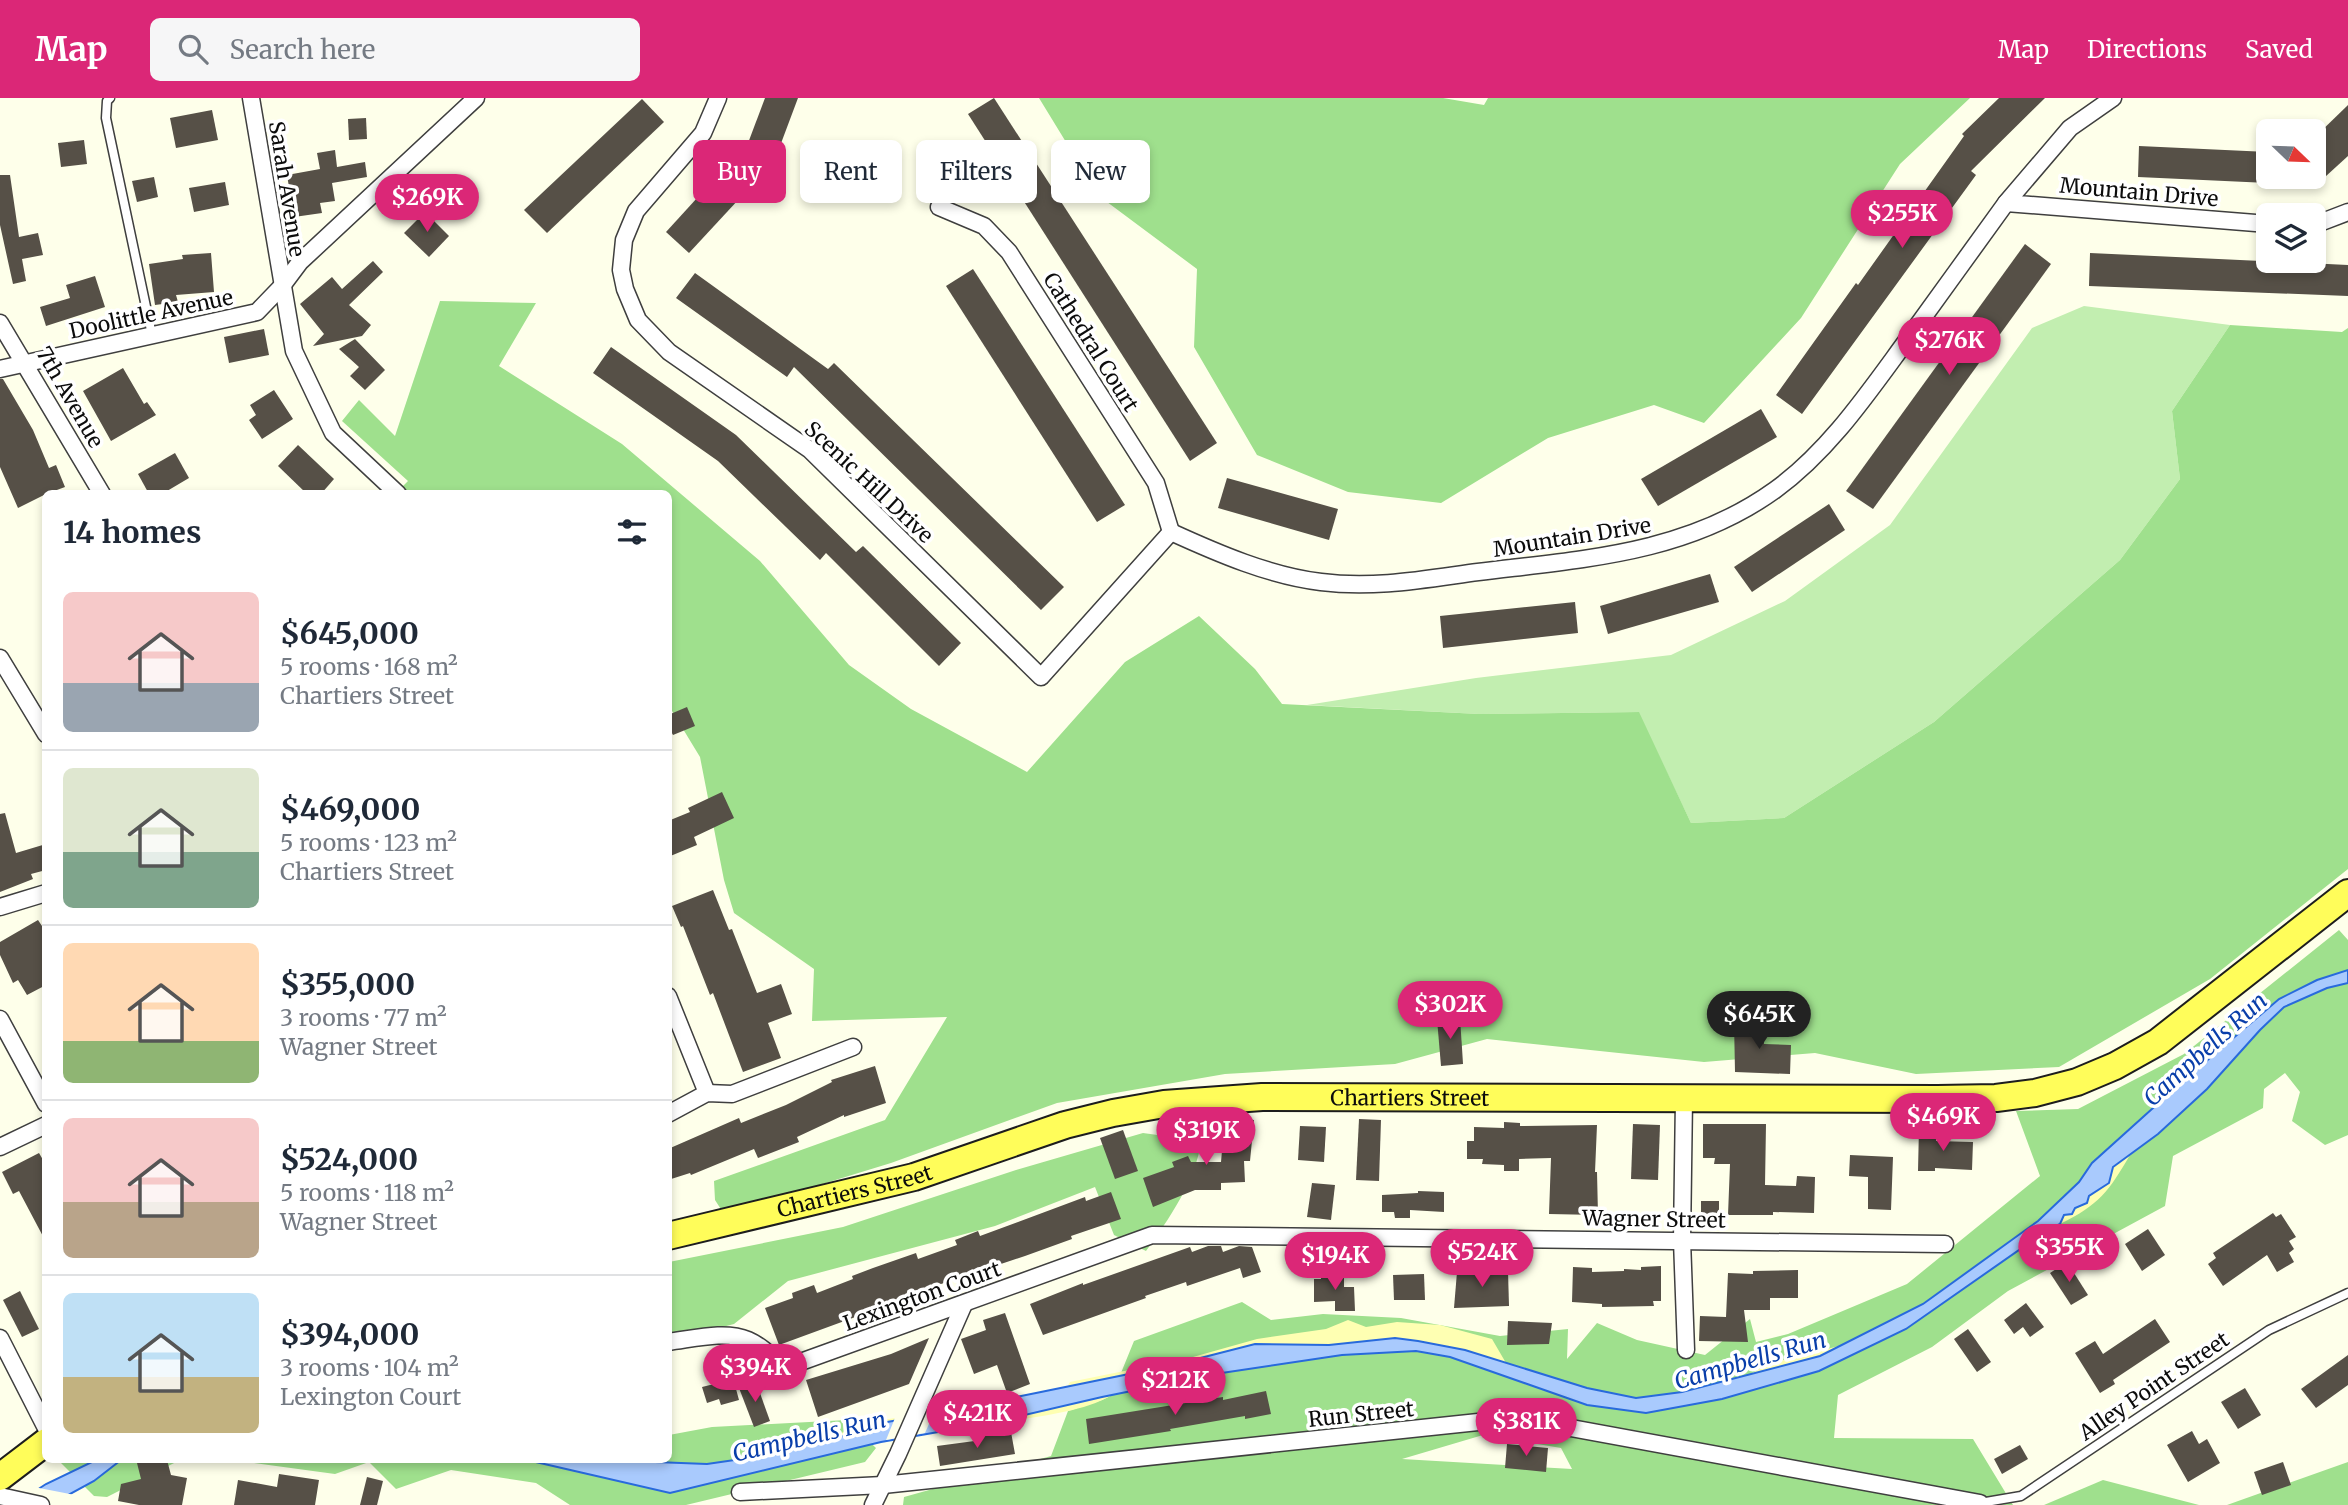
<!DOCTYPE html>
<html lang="en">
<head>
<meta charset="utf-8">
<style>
	body { margin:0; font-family:Merriweather,serif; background:#f6f6f7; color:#1f2937; height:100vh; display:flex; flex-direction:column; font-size:26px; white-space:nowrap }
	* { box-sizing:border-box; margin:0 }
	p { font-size:23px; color:#747a83 }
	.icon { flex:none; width:38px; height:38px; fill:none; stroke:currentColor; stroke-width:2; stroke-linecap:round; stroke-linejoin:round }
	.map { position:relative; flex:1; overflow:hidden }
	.sheet { position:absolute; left:42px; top:392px; width:630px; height:973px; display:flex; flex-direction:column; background:#fff; border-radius:10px; box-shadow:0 4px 10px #0003 }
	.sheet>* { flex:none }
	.banner { position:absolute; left:693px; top:42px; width:665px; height:63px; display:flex; gap:14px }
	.needle { width:46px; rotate:113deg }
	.buttons { position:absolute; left:2256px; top:21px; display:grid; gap:14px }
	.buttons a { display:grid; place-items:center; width:70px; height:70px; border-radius:10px; background:#fff; box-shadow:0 4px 10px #0003; font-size:35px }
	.price { position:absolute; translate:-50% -60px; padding:0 16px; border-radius:24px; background:#db2777; color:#fff; font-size:23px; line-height:46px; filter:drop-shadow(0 2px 4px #0008) }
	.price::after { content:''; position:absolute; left:50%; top:42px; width:21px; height:16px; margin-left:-10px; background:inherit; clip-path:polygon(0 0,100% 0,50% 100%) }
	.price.current { background:#222; color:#fff }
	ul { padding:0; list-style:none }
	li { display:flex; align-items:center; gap:21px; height:175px; padding:0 21px }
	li+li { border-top:2px solid #e0e1e3 }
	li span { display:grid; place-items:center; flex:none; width:196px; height:140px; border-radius:10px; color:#555 }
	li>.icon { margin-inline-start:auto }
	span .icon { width:84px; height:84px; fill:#fffc; stroke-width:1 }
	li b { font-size:30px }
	h2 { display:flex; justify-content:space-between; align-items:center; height:84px; padding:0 21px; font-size:30px }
	.pill { padding:0 24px; border-radius:10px; background:#fff; box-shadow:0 4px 10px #0003; font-size:24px; line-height:63px }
	.pill.current { background:#db2777; color:#fff }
	header { display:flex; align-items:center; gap:42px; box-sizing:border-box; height:98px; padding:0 35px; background:#db2777; color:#fff }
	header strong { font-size:33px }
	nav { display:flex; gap:38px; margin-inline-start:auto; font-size:24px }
	.search { width:490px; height:63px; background:#f6f6f7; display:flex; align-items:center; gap:18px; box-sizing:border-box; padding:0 24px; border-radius:10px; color:#747a83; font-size:26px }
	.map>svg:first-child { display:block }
	.green { fill:#c2eeb0 }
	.forest { fill:#9fe08d; fill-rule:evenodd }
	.sand { fill:#feffb2 }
	.water { fill:#a9cafd; stroke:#286adc; stroke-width:2 }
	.pier { fill:#feffea }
	.building { fill:#565047 }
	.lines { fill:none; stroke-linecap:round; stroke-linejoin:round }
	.service-casing { stroke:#3f3f3f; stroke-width:11 }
	.minor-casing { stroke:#3f3f3f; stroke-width:19 }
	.primary-casing { stroke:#1d1d1d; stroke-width:30 }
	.service { stroke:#fff; stroke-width:8 }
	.minor { stroke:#fff; stroke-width:16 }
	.primary { stroke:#fffd5a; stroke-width:26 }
	.labels { text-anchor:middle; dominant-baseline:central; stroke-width:7; stroke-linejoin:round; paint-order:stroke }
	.street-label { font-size:21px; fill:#0c0c0c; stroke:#fff }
	.water-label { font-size:23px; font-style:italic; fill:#093eaa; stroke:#fff }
</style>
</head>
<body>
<header>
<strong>Map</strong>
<div class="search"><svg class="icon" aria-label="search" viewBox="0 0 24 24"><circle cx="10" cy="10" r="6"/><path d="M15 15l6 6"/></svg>Search here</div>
<nav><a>Map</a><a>Directions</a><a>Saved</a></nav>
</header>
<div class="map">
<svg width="2348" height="1407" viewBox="0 0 2348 1407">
	<rect width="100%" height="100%" fill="#feffea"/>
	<path class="green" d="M2084,208L2230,227L2172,313L2180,381L2120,462L1934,624L1784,720L1691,725L1638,614L1479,616L1307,607L1476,580L1671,557L1785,503L1890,427L2032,230Z"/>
	<g class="forest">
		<path d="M1039,0H1443L1484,7L1488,0H1970L1900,66L1801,220L1704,325L1654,307L1548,340L1441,405L1348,394L1257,357L1194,249L1197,171L1099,98Z"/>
		<path d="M440,203L536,205L499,268L622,346L760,463L849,567L911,611L1027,674L1125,564L1199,518L1255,571L1282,606L1479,616L1639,614L1691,725L1784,720L1934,624L2120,462L2180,381L2172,313L2230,227L2342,234L2348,230V771L2210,881L2059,969L1916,976L1815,955L1704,964L1487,941L1395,966L1225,976L1057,1005L891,1065L724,1116L715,1102L714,1083L885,1022L947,919L812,923L814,871L734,815L724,782L700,659L669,608L668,396L396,395L408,383L342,323L359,302L395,338Z"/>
		<path d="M2339,832L2348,842V1037L2325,1047L2292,1023L2300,994L2285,975L2264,991L2263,1010L2173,1058L2165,1108L2008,1193L1932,1249L1838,1297L1834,1340L1973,1341L2013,1407H903L904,1399L1051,1358L1068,1313L1102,1302L1112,1297L1134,1243L1242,1204L1271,1222L1323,1216L1401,1220L1500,1238L1568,1231L1567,1261L1597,1225L1637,1242L1705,1257L1750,1221L1756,1244L1788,1236L1907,1186L2040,1078L2016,1013L2078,1011L2184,956ZM1483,1337L1561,1350L1572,1371L1402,1361Z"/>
		<path d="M1143,1035L1201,1043C1197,1080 1168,1123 1146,1153L1114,1137L1095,1089L995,1128L788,1183L734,1226L669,1243V1164L843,1129L1016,1072Z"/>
		<path d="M847,1322L876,1350L865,1364L686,1407H570L536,1385L451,1372L396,1391L369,1364L335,1376L232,1362H668L669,1337L712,1329Z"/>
		<path d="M64,1362H180L107,1399L94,1398L60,1364Z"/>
		<path d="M2348,1364V1407H2227Z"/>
		<path d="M2103,1382L2199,1407H2044Z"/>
	</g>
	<g class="sand">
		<path d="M2130,1057C2109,1093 2099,1107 2060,1126L2064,1117L2087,1105L2089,1098L2109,1085L2113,1069Z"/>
		<path d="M1348,1222L1366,1229L1397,1224L1440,1227L1492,1241L1506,1265L1465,1252L1395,1240L1329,1247L1255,1246L1173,1267L1067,1289L1070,1284L1193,1259L1257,1241L1326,1231Z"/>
		<path d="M1843,1247L1820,1258L1749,1277L1767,1266Z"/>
		<path d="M1112,1297C1079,1316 1037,1317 1000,1326L996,1330L949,1335L947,1332L990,1325Z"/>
		<path d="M895,1320L894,1322L837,1339L858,1322L871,1324Z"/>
	</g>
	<g class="water">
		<path d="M2348,872V885L2327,890L2284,909L2260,932L2207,991L2158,1036L2113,1069L2109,1085L2089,1098L2087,1105L2075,1110L2072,1116L2064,1117L2060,1126L2049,1131L1906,1231L1819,1273L1722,1301L1646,1315L1587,1307L1450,1259L1416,1253L1342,1257L1215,1276L1102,1299L990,1325L881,1344L670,1395L527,1362H603L707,1366L776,1356L796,1347L843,1338L887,1324L933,1316L939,1309L977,1307L1036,1295L1173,1267L1255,1246L1329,1247L1395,1240L1418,1243L1465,1252L1587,1290L1636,1300L1682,1294L1820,1258L1923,1206L2038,1123L2079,1084L2092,1065L2183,983L2279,901L2317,882Z"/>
		<path d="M96,1362H121L94,1383L50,1407H14L46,1386Z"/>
	</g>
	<g class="pier">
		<path d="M935,1312L925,1335L886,1342L895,1320Z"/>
		<path d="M34,1389L75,1397L58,1407H10Z"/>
	</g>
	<g class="building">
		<path d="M765,0H798L774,64L745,53Z"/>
		<path d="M994,0L1217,345L1190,363L968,16Z"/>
		<path d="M1999,0H2045L1971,73L1976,77L1802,316L1776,297L1856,185L1858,187L1964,38L1962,36Z"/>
		<path d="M642,1L664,24L547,135L524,112Z"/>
		<path d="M2348,7V58L2314,89V40Z"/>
		<path d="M212,12L218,42L176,50L170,20Z"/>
		<path d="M366,20L367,41L349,42L348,21Z"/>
		<path d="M84,42L87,66L61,69L58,45Z"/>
		<path d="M2139,48L2268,54V85L2138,79Z"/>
		<path d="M335,52L337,69L365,64L367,79L332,85L335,103L320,105L322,115L294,119L287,77L320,71L317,55Z"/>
		<path d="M729,65L752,87L689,155L666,134Z"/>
		<path d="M0,77H10L19,139L38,135L43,157L22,161L26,183L13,186L0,127Z"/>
		<path d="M154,79L158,99L137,104L132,83Z"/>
		<path d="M225,84L229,107L194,114L189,90Z"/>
		<path d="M425,114L449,138L429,159L404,135Z"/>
		<path d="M2025,146L2051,166L1873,411L1846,393Z"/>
		<path d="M211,155L214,194L176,197L178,204L155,207L149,166L183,161L182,157Z"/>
		<path d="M2090,155L2348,167V198L2089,188Z"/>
		<path d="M373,163L383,174L349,207L371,227L362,238L313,248L324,236L300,206L332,179L342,191Z"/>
		<path d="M973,171L1125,407L1097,424L946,188Z"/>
		<path d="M695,175L828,271L834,265L1064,489L1041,512L794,269L787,279L676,200Z"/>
		<path d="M95,178L105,209L46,228L40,209L70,200L66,187Z"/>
		<path d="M264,231L269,257L229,265L224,239Z"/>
		<path d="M355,241L385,272L365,292L350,278L359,269L339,251Z"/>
		<path d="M611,249L736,337L856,454L863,448L961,545L939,568L826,455L820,462L718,363L593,275Z"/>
		<path d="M123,270L144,306L147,304L156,317L111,343L83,293Z"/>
		<path d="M0,281H3L33,332L49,370L56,367L65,389L46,396L18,410L0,369Z"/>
		<path d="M274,292L293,321L262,341L249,322L256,317L250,307Z"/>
		<path d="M1761,311L1777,339L1658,408L1641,381Z"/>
		<path d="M298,347L334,381L321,396H307L278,368Z"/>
		<path d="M175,355L189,380L162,396H149L138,376Z"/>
		<path d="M1227,380L1338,411L1329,442L1218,410Z"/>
		<path d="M1829,406L1845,432L1752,494L1734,469Z"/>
		<path d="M1710,476L1719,504L1608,536L1600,508Z"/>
		<path d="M1575,504L1578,535L1443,550L1440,518Z"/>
		<path d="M687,609L695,628L673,637L668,628V617Z"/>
		<path d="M722,694L734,720L694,739L697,747L668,759V723L690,714L688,710Z"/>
		<path d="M5,715L16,755L46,746V772L31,776L33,781L0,794V716Z"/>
		<path d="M713,792L729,832L732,831L757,895L781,886L792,916L768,925L781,960L743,974L713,895L710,897L683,828L681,829L672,808Z"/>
		<path d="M38,822L46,834V887L27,897L18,882L13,885L0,857V844Z"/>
		<path d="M1460,919L1463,966L1441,968L1437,921Z"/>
		<path d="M1734,923H1764V946L1791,947L1790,976L1735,974Z"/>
		<path d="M875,968L886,1005L844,1019V1017L797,1039L799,1044L758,1060L754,1051L691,1077L690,1075L668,1082V1051L739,1020L741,1025L786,1007L832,984L831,982Z"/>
		<path d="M1225,1019L1254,1022L1250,1063H1244L1245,1084L1221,1085V1092H1195L1153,1109L1143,1080L1174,1069L1172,1064L1188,1058L1191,1064H1221Z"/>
		<path d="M1359,1021L1381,1022L1379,1083L1356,1082Z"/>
		<path d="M1504,1024L1520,1025V1028L1597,1027L1595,1074H1597L1598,1117L1549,1116L1551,1060L1519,1061V1073H1504V1067L1482,1066L1483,1061H1467V1043H1474V1029L1504,1030Z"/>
		<path d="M1633,1026L1660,1027L1658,1082L1631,1081Z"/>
		<path d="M1703,1026H1766L1765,1087L1796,1088L1797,1078L1815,1079L1814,1115L1773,1114V1117H1728L1730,1066H1714L1715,1060H1703Z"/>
		<path d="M1300,1028L1326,1029L1324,1064L1298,1062Z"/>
		<path d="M1919,1029H1936V1043L1973,1044L1972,1072L1935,1070V1073H1918Z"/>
		<path d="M1123,1032L1138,1073L1115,1081L1100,1040Z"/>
		<path d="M39,1055L46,1067V1144L19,1093L13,1096L2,1074Z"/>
		<path d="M1850,1057L1893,1059L1891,1112L1868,1111V1079L1849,1078Z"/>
		<path d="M1312,1085L1335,1087L1331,1122L1307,1119Z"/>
		<path d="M1418,1093L1444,1094V1114L1410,1112V1120H1395L1394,1114H1382V1097L1418,1095Z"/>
		<path d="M1111,1094L1121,1121L1071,1138L1072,1141L1025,1158L929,1190V1192L779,1247L765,1210L793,1200L792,1195L814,1187L817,1195L853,1181L852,1178L873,1170L916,1155L918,1161L957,1147L955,1142L978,1133L980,1138L1085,1099L1086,1103Z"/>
		<rect x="1701" y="1103" width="18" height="18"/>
		<path d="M2273,1115L2276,1119L2281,1116L2296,1139L2289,1143L2294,1151L2289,1155L2294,1164L2277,1174L2267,1157L2223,1188L2208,1166L2216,1160L2213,1155Z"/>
		<path d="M2148,1131L2165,1157L2142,1173L2125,1146Z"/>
		<path d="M1208,1148H1221L1223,1154L1239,1148L1252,1149L1261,1174L1243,1180L1240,1170L1187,1188L1186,1184L1145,1198L1146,1200L1043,1237L1030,1206L1083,1185V1187L1190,1149L1192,1154Z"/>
		<path d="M2067,1164L2088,1197L2071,1207L2050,1175Z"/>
		<path d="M1661,1168V1203H1653L1654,1208L1602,1209V1206L1572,1204L1573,1169L1592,1170V1174L1624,1173V1171L1641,1172V1169Z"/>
		<path d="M1798,1172V1200H1770V1212H1744L1748,1244L1699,1243L1700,1218L1726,1219L1728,1175L1753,1176V1173Z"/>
		<path d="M1508,1173L1509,1208L1454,1210L1457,1174Z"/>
		<path d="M1321,1176H1344V1189H1354L1355,1213H1335V1203L1314,1204V1181H1321Z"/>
		<path d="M1424,1176L1425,1202H1394L1393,1177Z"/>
		<path d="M20,1193L39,1231L22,1239L3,1202Z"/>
		<path d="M2026,1205L2044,1229L2030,1239L2023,1229L2014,1236L2004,1222Z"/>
		<path d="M1005,1215L1030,1286L1007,1295L997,1267L974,1276L961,1241L986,1232L983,1222Z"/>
		<path d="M2155,1221L2170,1244L2113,1282L2115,1286L2100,1295L2075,1255L2095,1243L2103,1256Z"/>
		<path d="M1508,1223L1552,1225L1549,1246L1507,1247Z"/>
		<path d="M1968,1231L1991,1264L1977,1274L1954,1241Z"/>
		<path d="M929,1240L909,1286L818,1319L806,1282L891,1256Z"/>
		<path d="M2348,1257V1287L2316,1310L2301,1291Z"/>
		<path d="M730,1269L739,1302L721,1307L719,1301L707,1305L702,1289L714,1286L711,1274Z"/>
		<path d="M756,1284L770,1323L754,1329L739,1290Z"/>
		<path d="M2245,1290L2261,1317L2238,1331L2221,1304Z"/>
		<path d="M1266,1293L1271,1316L1245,1321V1318L1170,1331L1171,1333L1089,1346L1086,1321L1223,1299V1302Z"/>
		<path d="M2192,1333L2199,1346L2207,1341L2220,1365L2188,1384L2167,1347Z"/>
		<path d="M1011,1334L1015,1356L940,1368L937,1348L982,1342V1338Z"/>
		<path d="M1507,1346L1548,1350L1546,1374L1505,1370Z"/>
		<path d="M2020,1347L2028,1361L2002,1376L1994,1361Z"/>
		<path d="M150,1362H167L171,1377L187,1380L182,1407H139L118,1403L121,1386L141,1381L137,1365Z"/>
		<path d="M2283,1364L2291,1387L2262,1397L2254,1374Z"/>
		<path d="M279,1376L319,1382L315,1407H234L238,1382L277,1389Z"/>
		<path d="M367,1379L383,1383L377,1407H360Z"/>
	</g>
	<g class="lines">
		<g class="service-casing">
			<g id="service">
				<path d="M110,0L107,3L106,20L152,237"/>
				<path d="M1980,1405L2021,1398L2269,1232L2348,1195"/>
			</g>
		</g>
		<g class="minor-casing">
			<g id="minor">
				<path d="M251,0L294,253L333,335L398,396"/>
				<path d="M718,0L703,35L636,113L624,142L621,172L625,191L638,222L669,254L810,352L1041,579L1171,434"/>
				<path d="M2113,0L2070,30L2006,105L2268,126"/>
				<path d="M939,109L984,128L1009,154L1156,385L1171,434"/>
				<path d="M2314,125L2322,124L2348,114"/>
				<path d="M0,225L102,396"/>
				<path d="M0,271L257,214L282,188L300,164L476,0"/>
				<path d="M1171,434C1217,455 1270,478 1321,484C1374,491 1426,481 1478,474C1583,461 1686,456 1775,392C1829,353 1868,295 1907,242C1940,196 1973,151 2006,105"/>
				<path d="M0,560L46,636"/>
				<path d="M0,809L46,795"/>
				<path d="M668,898L707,995"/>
				<path d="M0,921L46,1006"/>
				<path d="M1684,1000L1682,1142L1686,1252"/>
				<path d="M668,1016L707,995L732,996L853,949"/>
				<path d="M0,1049L46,1027"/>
				<path d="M0,1240L46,1330"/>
				<path d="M668,1244C693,1241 725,1232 748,1242C762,1248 773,1260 784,1270L1152,1137L1945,1146"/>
				<path d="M740,1394L883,1387L1516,1320L1980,1405"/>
				<path d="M0,1398L41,1407"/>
				<path d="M873,1407L898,1356L964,1206"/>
			</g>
		</g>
		<g class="primary-casing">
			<g id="primary">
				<path id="s1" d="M668,1138L914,1079L1065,1027L1113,1015L1164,1006L1262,999L1937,1001L1996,1000L2035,995L2077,984L2115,968L2158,944L2348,795"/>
				<path d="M0,1379L46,1344"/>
			</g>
		</g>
		<use href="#service" class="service"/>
		<use href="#minor" class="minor"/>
		<use href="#primary" class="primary"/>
	</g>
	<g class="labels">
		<g class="street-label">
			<text transform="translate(287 91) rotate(81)">Sarah Avenue</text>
			<text transform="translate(2139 94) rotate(5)">Mountain Drive</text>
			<text transform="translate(151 216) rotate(-12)">Doolittle Avenue</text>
			<text transform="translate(1091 244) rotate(58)">Cathedral Court</text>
			<text transform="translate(70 299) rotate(60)">7th Avenue</text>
			<text transform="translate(869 384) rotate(43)">Scenic Hill Drive</text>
			<text transform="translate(1572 439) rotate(-9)">Mountain Drive</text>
			<text stroke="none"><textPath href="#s1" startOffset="760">Chartiers Street</textPath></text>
			<text stroke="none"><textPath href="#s1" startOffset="192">Chartiers Street</textPath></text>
			<text transform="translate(1654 1121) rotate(1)">Wagner Street</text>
			<text transform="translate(922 1198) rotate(-20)">Lexington Court</text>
			<text transform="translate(2154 1288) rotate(-34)">Alley Point Street</text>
			<text transform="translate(1361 1316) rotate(-6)">Run Street</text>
		</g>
		<g class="water-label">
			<text transform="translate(2205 951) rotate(-42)">Campbells Run</text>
			<text transform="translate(1750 1262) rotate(-16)">Campbells Run</text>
			<text transform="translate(809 1338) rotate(-13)">Campbells Run</text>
		</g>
	</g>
</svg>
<div class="buttons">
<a><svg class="needle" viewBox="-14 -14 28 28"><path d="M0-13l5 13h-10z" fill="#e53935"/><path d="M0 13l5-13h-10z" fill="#747a83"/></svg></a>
<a><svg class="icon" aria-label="layers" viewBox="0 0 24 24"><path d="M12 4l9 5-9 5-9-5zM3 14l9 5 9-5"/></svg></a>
</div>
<b class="price" style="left:427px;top:136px">$269K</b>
<b class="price" style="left:1902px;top:152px">$255K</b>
<b class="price" style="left:1949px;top:279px">$276K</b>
<b class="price" style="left:1450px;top:943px">$302K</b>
<b class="price current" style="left:1759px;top:953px">$645K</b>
<b class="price" style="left:1943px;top:1055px">$469K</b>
<b class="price" style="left:1206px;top:1069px">$319K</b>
<b class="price" style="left:2069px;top:1186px">$355K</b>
<b class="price" style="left:1482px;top:1191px">$524K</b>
<b class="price" style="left:1335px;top:1194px">$194K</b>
<b class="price" style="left:755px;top:1306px">$394K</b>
<b class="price" style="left:1175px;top:1319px">$212K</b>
<b class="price" style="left:977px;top:1352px">$421K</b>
<b class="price" style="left:1526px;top:1360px">$381K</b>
<div class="banner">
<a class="pill current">Buy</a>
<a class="pill">Rent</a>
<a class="pill">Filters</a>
<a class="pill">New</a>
</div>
<section class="sheet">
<h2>14 homes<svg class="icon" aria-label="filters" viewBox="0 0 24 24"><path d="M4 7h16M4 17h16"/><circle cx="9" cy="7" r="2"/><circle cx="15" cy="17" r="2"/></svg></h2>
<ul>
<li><span style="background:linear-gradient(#f6c9c9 65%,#9aa5b1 0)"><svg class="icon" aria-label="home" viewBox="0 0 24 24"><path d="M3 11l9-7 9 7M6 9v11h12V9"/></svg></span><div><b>$645,000</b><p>5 rooms · 168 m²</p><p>Chartiers Street</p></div></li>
<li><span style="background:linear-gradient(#dfe7d0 60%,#7fa58c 0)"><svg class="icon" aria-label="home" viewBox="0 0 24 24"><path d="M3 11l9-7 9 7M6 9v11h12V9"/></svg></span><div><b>$469,000</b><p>5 rooms · 123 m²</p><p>Chartiers Street</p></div></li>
<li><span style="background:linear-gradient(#ffd9b3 70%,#8fb573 0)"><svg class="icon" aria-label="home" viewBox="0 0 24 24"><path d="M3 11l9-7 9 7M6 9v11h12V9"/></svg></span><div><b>$355,000</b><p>3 rooms · 77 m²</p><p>Wagner Street</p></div></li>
<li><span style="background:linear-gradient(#f6c9c9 60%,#b9a48a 0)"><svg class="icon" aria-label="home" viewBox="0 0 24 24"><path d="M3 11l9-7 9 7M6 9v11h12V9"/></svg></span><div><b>$524,000</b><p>5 rooms · 118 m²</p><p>Wagner Street</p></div></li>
<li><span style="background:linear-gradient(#bfe0f5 60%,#c2b280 0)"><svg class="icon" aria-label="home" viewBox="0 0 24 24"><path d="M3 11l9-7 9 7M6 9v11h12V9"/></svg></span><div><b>$394,000</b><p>3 rooms · 104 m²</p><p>Lexington Court</p></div></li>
</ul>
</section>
</div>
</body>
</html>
